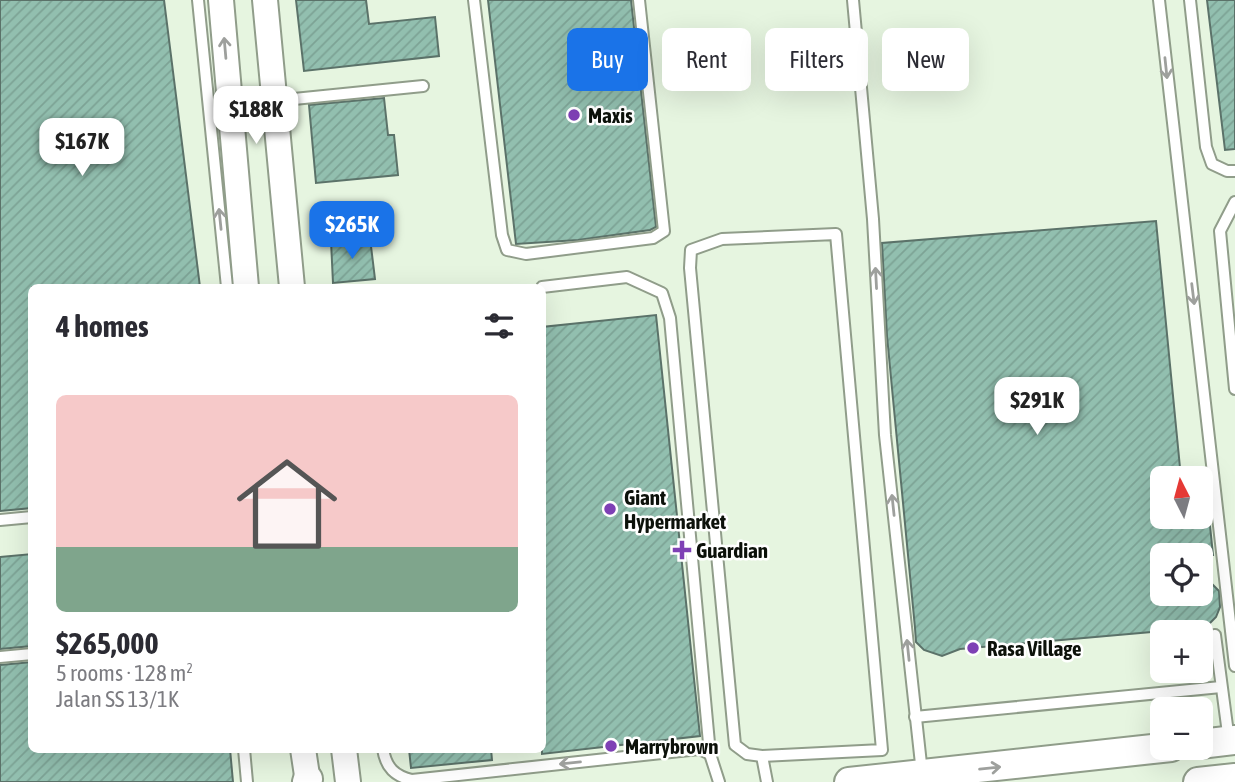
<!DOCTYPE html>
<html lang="en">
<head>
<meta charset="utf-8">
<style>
	body { margin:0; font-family:"Asap Condensed",sans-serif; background:#f2f2f3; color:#2b2b33; height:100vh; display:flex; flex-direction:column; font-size:26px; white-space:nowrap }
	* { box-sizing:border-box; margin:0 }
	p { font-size:23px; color:#7c7c81 }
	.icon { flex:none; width:38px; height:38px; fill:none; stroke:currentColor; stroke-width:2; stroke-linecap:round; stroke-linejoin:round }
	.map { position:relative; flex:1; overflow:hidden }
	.side { position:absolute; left:28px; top:284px; width:518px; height:469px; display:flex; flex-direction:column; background:#fff; border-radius:10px; box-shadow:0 7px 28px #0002 }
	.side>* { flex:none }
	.guide { position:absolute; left:567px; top:28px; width:562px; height:63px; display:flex; gap:14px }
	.needle { width:46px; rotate:354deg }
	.tools { position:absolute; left:1150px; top:466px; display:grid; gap:14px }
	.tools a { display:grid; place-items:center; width:63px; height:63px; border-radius:10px; background:#fff; box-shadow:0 7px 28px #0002; font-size:35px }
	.price { position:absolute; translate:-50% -60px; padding:0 16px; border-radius:14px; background:#fff; color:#222; font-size:23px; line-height:46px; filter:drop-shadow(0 2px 4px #0008) }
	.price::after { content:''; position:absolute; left:50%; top:42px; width:21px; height:16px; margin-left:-10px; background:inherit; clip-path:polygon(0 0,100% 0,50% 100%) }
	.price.active { background:#1a73e8; color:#fff }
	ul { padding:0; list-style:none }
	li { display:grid; align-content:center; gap:14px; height:371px; padding:0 28px }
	li span { display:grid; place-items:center; height:217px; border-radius:10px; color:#555 }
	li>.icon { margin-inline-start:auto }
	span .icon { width:126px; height:126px; fill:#fffc; stroke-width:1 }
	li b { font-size:30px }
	h2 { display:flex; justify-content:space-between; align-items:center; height:84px; padding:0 28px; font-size:30px }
	.tag { padding:0 24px; border-radius:10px; background:#fff; box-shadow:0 7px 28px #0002; font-size:24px; line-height:63px }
	.tag.active { background:#1a73e8; color:#fff }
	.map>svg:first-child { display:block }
	.building { fill:url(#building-hatch); stroke:#5b7269; stroke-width:2 }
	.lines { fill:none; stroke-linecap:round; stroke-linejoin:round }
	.service-casing { stroke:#909d8a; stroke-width:14 }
	.tertiary-casing { stroke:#909d8a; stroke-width:28 }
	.secondary-casing { stroke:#909d8a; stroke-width:32 }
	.service { stroke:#fff; stroke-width:10 }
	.tertiary { stroke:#fff; stroke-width:24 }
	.secondary { stroke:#fff; stroke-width:28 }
	.oneway { stroke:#9ea09d }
	.poi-dot { fill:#7e40b5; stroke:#fff; stroke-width:2.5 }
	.labels { text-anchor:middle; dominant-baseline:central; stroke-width:5; stroke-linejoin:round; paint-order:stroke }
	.poi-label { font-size:21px; font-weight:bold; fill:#0c110a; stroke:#fff; text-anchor:start }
</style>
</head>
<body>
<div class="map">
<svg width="1235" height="782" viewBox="0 0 1235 782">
	<defs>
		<pattern id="building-hatch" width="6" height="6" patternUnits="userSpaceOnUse" patternTransform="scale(1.75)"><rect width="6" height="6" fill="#92bfaf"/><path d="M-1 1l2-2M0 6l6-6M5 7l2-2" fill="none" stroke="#7da395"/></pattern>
	</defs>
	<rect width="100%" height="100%" fill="#e6f5e0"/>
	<g class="building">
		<path d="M0,0H164L200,287H32V508L0,511Z"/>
		<path d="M296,0H366L369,24L435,17L439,56L304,71Z"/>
		<path d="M488,0H631L656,227L650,230L578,240L516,244Z"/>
		<path d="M1207,0H1235V149L1225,150Z"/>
		<path d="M384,98L388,135H394L398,175L316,183L309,105Z"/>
		<path d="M1156,221L1181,478H1162V516H1209L1213,555H1162V593H1200V572L1219,591L1220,607L1216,617L1208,625L1197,628L960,649L942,656L924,650L916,642L915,628L887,336L882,243Z"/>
		<path d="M370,238L375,279L333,283L331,241Z"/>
		<path d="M656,315L700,736L542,754V327Z"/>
		<path d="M32,554V646L0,649V557Z"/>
		<path d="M32,662V749H230L233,782H0V665Z"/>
		<path d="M409,749H491L492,760L411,768Z"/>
	</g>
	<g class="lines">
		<g class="service-casing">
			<g id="service">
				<path d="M198,0L227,287"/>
				<path d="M474,0L502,235L507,250L526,254L653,238L664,231L639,0"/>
				<path d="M853,0L873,219L885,435L922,773"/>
				<path d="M1159,0L1235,666"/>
				<path d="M1190,0L1206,147L1212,164L1227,171H1235"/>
				<path d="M274,101L423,86"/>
				<path d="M1235,202L1220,231L1235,389"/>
				<path d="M836,234L882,750L762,756L747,754L735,745L690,268L691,250L722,239Z"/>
				<path d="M542,287L627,277L662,293L670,318L710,754L719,782"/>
				<path d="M0,520L32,517"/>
				<path d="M1215,635L1229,741"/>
				<path d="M0,657L32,654"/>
				<path d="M915,717L1221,687"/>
				<path d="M244,749L247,782"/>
				<path d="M383,749C386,768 395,776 412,780L699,749L710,754"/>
				<path d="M762,756L767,782"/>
			</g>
		</g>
		<g class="tertiary-casing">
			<g id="tertiary">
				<path d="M221,0L246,287"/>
				<path d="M265,0L292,287"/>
				<path d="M303,749L308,782"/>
				<path d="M344,749L348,782"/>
			</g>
		</g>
		<g class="secondary-casing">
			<g id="secondary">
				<path d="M1200,744L1235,740"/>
				<path d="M307,782L308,779"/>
				<path d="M849,782L1171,747"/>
				<path d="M1198,782L1235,778"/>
			</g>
		</g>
		<use href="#service" class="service"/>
		<use href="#tertiary" class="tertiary"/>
		<use href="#secondary" class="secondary"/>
	</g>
	<defs><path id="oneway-shaft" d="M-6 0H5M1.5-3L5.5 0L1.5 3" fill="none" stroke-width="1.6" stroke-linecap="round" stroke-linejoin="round" transform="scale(1.75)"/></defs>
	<g class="oneway">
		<use href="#oneway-shaft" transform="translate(225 48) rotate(-95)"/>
		<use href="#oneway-shaft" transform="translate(1166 68) rotate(84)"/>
		<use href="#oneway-shaft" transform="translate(220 219) rotate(-96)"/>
		<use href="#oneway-shaft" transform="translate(876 278) rotate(-93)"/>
		<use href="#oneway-shaft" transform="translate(1193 294) rotate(83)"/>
		<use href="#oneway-shaft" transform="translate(893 505) rotate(-96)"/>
		<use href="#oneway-shaft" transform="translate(908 650) rotate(-96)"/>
		<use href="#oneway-shaft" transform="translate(570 763) rotate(174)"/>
		<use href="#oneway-shaft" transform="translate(990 768) rotate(-6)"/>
	</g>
	<g class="poi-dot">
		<circle cx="574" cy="115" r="7"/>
		<circle cx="610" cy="509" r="7"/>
		<path d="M678.5 539.5h7v7h7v7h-7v7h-7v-7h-7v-7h7z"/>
		<circle cx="973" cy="648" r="7"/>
		<circle cx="611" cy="746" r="7"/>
	</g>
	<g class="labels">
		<g class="poi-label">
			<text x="588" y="115">Maxis</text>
			<text x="624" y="497">Giant<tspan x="624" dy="24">Hypermarket</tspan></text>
			<text x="696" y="550">Guardian</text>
			<text x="987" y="648">Rasa Village</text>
			<text x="625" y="746">Marrybrown</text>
		</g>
	</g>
</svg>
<div class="tools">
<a><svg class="needle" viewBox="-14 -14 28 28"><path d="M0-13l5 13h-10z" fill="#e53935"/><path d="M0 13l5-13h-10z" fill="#7c7c81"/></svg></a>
<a><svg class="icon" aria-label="locate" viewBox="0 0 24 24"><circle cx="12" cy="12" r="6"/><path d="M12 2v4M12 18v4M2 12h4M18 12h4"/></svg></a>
<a>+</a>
<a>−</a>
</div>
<b class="price" style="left:256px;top:146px">$188K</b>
<b class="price" style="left:82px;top:178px">$167K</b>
<b class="price active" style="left:352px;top:261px">$265K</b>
<b class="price" style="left:1037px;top:437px">$291K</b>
<div class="guide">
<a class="tag active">Buy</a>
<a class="tag">Rent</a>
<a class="tag">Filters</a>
<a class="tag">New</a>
</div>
<section class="side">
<h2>4 homes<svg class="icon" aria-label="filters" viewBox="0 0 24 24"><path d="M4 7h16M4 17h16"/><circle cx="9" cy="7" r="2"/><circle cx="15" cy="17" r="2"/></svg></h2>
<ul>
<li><span style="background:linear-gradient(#f6c9c9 70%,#7fa58c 0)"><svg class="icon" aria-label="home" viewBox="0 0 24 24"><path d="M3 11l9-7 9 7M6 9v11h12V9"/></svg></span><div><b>$265,000</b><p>5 rooms · 128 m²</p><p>Jalan SS 13/1K</p></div></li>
</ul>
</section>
</div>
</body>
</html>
